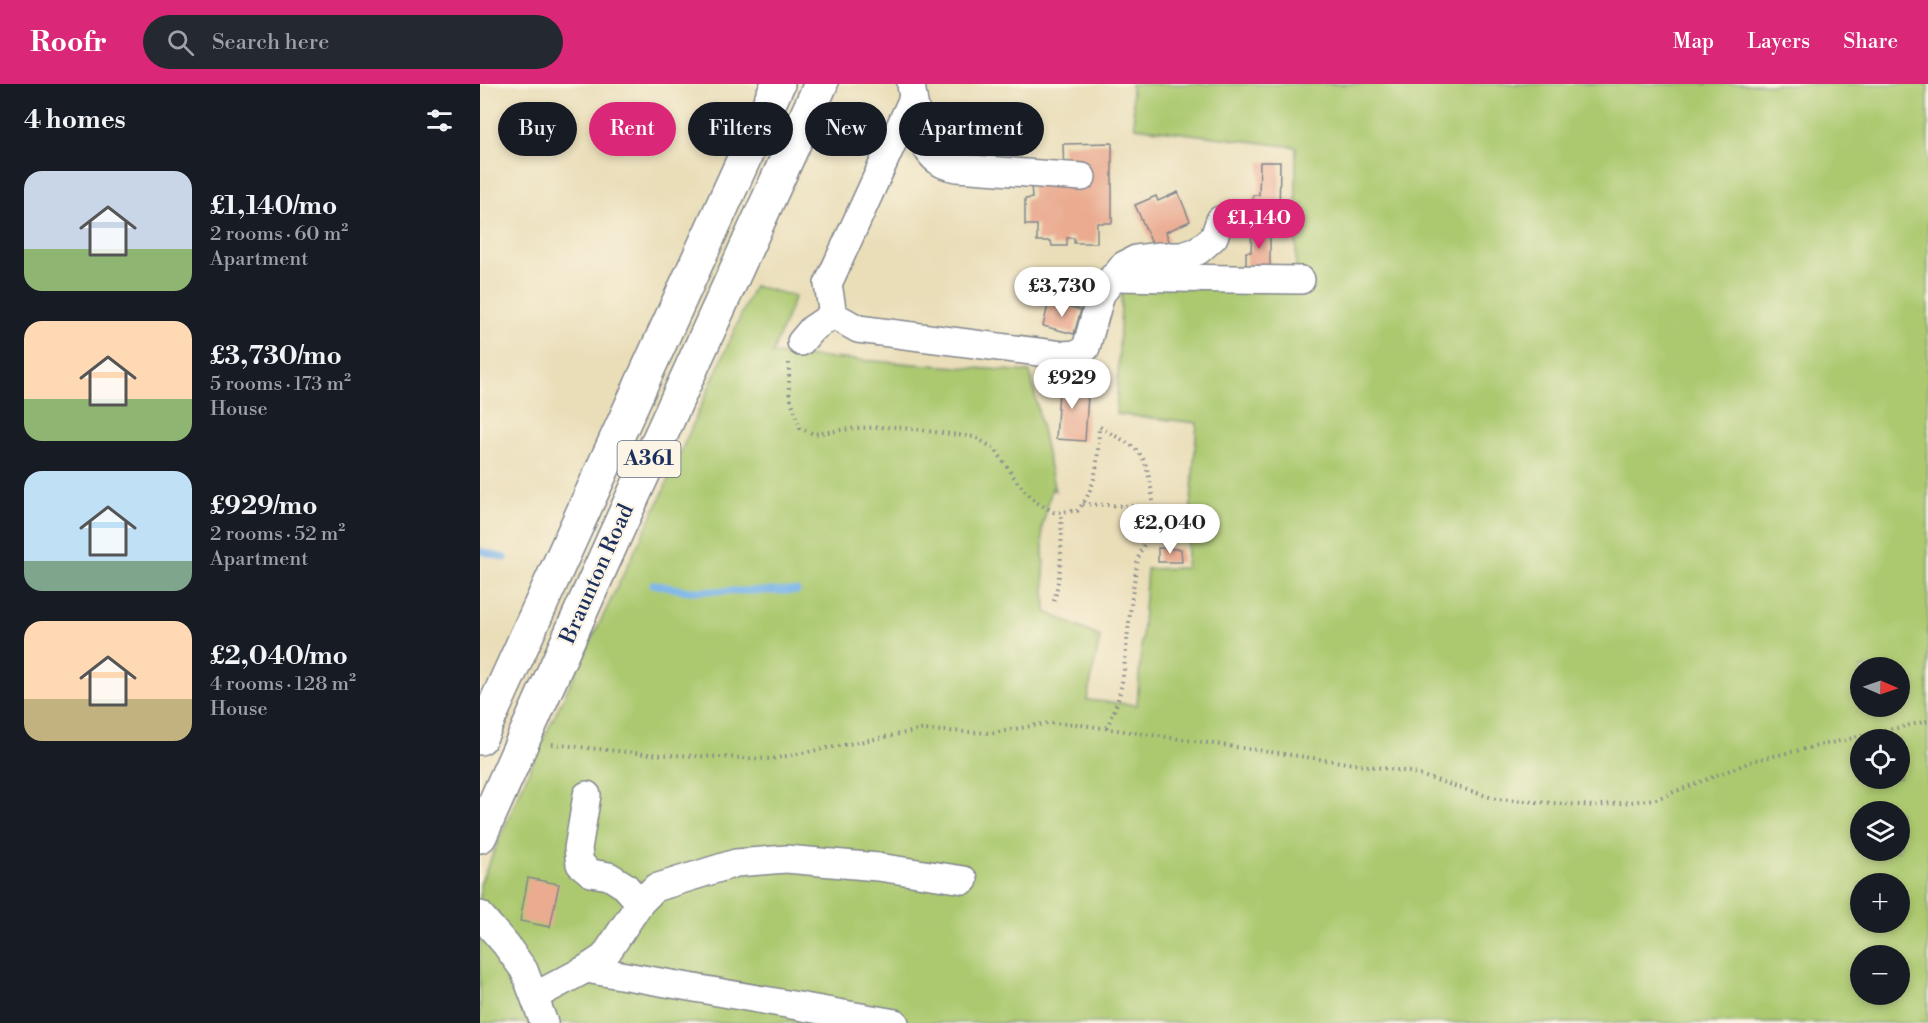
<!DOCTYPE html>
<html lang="en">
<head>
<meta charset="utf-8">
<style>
	body { margin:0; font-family:"Libre Bodoni",serif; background:#242831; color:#f1f3f6; height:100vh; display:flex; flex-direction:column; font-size:22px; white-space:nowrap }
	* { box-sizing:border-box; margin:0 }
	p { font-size:20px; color:#9ea1a6 }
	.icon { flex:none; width:33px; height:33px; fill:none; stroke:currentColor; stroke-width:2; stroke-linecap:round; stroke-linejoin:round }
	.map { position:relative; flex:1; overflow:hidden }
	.sheet { display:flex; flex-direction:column; background:#171b24; width:480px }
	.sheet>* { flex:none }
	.top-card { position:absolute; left:18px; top:18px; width:570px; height:54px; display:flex; gap:12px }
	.needle { width:39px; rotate:92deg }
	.tools { position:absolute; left:1370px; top:573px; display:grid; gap:12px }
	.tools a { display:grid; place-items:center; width:60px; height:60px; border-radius:50%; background:#171b24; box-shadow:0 3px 9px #0003; font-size:30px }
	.price { position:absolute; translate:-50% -51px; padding:0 14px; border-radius:21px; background:#fff; color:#222; font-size:20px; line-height:39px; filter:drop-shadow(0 2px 3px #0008) }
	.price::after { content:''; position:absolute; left:50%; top:36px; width:18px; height:14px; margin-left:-9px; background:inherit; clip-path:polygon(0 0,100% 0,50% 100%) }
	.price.active { background:#db2777; color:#fff }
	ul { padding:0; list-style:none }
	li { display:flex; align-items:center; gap:18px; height:150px; padding:0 24px }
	li span { display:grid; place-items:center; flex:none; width:168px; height:120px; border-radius:18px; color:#555 }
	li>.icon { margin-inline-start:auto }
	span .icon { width:72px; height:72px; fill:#fffc; stroke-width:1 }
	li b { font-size:26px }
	h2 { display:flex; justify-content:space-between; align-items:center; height:72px; padding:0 24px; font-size:26px }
	.chip { padding:0 21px; border-radius:27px; background:#171b24; box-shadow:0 3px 9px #0003; font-size:21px; line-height:54px }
	.chip.active { background:#db2777; color:#fff }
	header { display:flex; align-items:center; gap:36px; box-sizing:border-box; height:84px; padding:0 30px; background:#db2777; color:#fff }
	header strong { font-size:28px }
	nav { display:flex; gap:33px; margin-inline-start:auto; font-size:21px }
	.search { width:420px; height:54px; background:#242831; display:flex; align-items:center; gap:15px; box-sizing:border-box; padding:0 21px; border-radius:33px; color:#9ea1a6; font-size:22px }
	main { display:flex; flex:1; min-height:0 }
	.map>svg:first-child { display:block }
	.green { fill:#acc96f; stroke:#647c66; stroke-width:1.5; fill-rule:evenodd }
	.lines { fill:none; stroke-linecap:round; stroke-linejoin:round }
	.stream { stroke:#78b4ea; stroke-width:7 }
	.building { fill:#eaab91 }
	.minor-casing { stroke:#82868c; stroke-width:30 }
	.major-casing { stroke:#82868c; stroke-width:36 }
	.path { stroke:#82868c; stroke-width:4; stroke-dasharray:1.5 4.5; stroke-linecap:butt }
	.minor { stroke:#fff; stroke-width:27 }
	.major { stroke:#fff; stroke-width:33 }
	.labels { text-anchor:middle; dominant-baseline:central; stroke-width:4.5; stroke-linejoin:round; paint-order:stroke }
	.shield { fill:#fcf5e5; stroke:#5e6a86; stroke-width:1.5 }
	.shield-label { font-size:21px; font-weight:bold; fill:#1b2f5e }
	.street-label { font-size:22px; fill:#1b2f5e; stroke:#fcf5e5 }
</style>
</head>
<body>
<header>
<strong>Roofr</strong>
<div class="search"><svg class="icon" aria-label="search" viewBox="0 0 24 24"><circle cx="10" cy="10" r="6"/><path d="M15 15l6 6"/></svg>Search here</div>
<nav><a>Map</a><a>Layers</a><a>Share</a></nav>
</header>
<main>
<section class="sheet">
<h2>4 homes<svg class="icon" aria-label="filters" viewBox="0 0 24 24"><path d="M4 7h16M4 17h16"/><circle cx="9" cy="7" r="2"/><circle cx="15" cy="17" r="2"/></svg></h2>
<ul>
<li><span style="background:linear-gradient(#c9d6e8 65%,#8fb573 0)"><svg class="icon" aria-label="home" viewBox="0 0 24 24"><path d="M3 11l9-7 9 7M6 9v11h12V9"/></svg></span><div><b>£1,140/mo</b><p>2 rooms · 60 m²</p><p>Apartment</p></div></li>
<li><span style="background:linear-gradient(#ffd9b3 65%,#8fb573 0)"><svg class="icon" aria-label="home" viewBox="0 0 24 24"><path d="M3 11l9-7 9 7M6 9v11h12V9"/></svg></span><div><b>£3,730/mo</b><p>5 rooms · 173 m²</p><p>House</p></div></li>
<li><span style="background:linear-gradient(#bfe0f5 75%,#7fa58c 0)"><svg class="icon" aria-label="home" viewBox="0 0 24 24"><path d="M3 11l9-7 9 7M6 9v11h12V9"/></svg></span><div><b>£929/mo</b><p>2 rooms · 52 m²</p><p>Apartment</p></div></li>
<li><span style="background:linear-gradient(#ffd9b3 65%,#c2b280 0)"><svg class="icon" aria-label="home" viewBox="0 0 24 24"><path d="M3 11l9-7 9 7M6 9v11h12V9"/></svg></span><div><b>£2,040/mo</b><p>4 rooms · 128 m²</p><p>House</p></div></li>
</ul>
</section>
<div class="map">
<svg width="1448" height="939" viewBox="0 0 1448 939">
	<rect width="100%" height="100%" fill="#fcf5e5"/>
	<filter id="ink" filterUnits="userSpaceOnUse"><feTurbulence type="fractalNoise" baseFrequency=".0167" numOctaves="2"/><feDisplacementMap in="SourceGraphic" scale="12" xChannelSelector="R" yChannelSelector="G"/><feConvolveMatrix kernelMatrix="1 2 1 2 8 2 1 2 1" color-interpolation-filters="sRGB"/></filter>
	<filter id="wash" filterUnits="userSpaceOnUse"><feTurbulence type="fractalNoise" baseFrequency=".008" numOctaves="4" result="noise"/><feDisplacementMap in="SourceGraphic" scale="24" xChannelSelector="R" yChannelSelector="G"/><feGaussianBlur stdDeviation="1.35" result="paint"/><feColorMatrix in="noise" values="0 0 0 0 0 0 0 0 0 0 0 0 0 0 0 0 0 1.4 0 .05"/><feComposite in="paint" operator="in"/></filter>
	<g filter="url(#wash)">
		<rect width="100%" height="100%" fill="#eadeb9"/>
		<path class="green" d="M651,0H1448V939H0V800L58,666L180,415L274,202L315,212L292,270L550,288L575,407L572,404L562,444L566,528L620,553L607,616L657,621L667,485L706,484L717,339L636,330L642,201L816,204V63L655,43ZM1380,584H1419V622H1380ZM1380,656H1419V694H1380ZM1380,728H1419V766H1380ZM1380,800H1419V838H1380ZM1380,872H1419V910H1380Z"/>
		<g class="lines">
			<g class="stream">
				<path d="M0,467L25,474"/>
				<path d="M173,500L208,507H317"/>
			</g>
		</g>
		<g id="blocks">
			<g class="building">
				<path d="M632,59V139H617V159H594V154H587V162H572L571,157H557V141H545V115L552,114L551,100L584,88L583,60Z"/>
				<path d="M780,78H800L799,133L772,132L773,111H779Z"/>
				<path d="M698,108L710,137L686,148L689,157L674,164L655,121L676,112L678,117Z"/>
				<path d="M772,141H790V187H766V168H771Z"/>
				<path d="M569,217L601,226L594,250L563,242Z"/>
				<path d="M587,290L605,291L603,311H608L605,357L576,355L579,306L585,307Z"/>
				<path d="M678,464L701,465L702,478H678Z"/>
				<path d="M48,794L79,800L70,843L40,837Z"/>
			</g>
		</g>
	</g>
	<g filter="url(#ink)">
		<use href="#blocks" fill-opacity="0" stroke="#82868c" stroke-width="1.5"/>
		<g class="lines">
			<g class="minor-casing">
				<g id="minor">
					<path d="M431,0L433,14L348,200L353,231L378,245L582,271L599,270L606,264L621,210L644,181L656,175L680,172H702L718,167L734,153L740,136"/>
					<path d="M433,14C438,36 440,69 463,80C467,82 472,83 477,84L602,93"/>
					<path d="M633,193L821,196"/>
					<path d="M321,258L332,245L353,231"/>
					<path d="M107,711L98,765L100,780L111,789L129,792L145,802L160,819"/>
					<path d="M0,831L26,861L44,886L64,939"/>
					<path d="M106,885L415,939"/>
					<path d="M55,912L106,885L124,873L160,819L175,804L256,779L306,775L398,783L484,796"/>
				</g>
			</g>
			<g class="major-casing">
				<g id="major">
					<path d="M0,654L298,0"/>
					<path d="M0,752L133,456L341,0"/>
				</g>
			</g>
			<g class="path">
				<path d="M309,279V309L320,344L334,350L376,344L415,343L495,353L515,365L538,399L556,418L574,428L597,427C618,404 618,373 619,343"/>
				<path d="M620,343C636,354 657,359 665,379C670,391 676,429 673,442C670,454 661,462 658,475C653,501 650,529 647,556C644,587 642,617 626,644"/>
				<path d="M603,420L672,423"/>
				<path d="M574,517C582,486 582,459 581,428"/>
				<path d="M72,660L165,670L291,675L441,646L513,649L568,639L595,640L930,688L1016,715L1115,722L1176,715L1276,676L1448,637"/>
			</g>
			<use href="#minor" class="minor"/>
			<use href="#major" class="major"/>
		</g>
	</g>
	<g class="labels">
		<rect class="shield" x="137.5" y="357" width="63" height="36" rx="4.5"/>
		<g class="shield-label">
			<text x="169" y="375">A361</text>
		</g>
		<g class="street-label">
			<text transform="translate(117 490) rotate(-66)">Braunton Road</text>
		</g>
	</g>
</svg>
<div class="tools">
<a><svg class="needle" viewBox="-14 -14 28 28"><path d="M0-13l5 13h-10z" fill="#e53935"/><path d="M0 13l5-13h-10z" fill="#9ea1a6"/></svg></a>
<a><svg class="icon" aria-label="locate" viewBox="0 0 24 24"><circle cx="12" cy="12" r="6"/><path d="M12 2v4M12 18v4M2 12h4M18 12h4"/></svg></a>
<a><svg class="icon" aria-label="layers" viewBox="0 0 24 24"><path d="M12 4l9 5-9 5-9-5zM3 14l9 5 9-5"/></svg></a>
<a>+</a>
<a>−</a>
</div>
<b class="price active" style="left:779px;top:166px">£1,140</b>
<b class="price" style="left:582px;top:234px">£3,730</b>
<b class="price" style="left:592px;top:326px">£929</b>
<b class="price" style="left:690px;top:471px">£2,040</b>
<div class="top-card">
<a class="chip">Buy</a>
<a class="chip active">Rent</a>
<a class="chip">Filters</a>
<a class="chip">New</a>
<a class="chip">Apartment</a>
</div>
</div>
</main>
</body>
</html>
